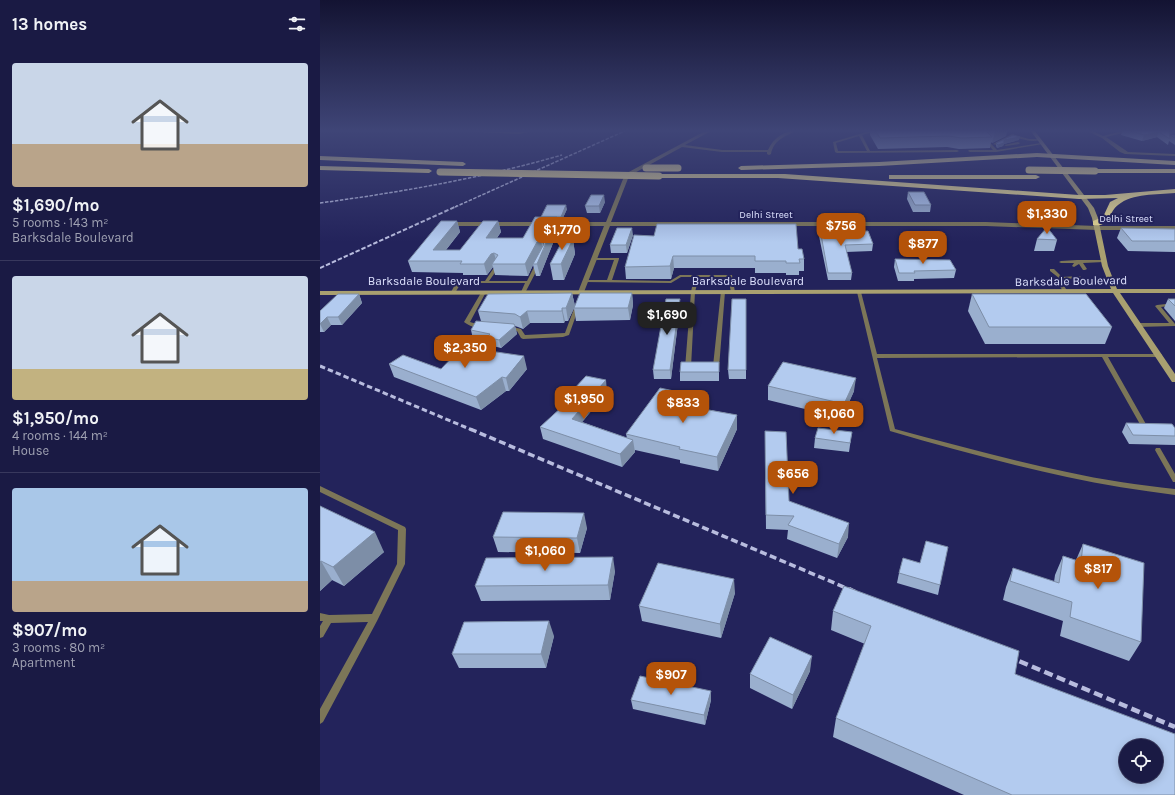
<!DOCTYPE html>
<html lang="en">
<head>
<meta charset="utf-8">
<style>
	body { margin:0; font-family:Karla,sans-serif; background:#23234b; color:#f1f3f6; height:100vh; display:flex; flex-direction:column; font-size:15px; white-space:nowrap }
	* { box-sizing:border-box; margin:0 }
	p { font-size:13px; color:#9fa1b2 }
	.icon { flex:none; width:22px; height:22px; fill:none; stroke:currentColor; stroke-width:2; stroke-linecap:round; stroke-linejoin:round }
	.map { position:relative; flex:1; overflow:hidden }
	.panel { display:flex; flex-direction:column; background:#1a1a44; width:320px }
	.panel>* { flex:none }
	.buttons { position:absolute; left:799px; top:739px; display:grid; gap:8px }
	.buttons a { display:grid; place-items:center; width:44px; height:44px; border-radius:50%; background:#1a1a44; box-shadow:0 2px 10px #0003,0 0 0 1px #38385d; font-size:20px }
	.price { position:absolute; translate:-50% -34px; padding:0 9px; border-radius:8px; background:#b45309; color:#fff; font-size:13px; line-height:26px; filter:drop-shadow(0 1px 2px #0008) }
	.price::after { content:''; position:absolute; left:50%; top:24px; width:12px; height:9px; margin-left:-6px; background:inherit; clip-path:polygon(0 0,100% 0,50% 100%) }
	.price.current { background:#222; color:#fff }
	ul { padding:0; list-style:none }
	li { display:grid; align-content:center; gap:8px; height:212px; padding:0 12px }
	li+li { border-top:1px solid #38385d }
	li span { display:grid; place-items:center; height:124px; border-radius:4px; color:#555 }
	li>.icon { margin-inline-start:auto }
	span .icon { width:72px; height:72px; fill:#fffc; stroke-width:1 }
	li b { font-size:17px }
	h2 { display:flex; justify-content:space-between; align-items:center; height:48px; padding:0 12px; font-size:17px }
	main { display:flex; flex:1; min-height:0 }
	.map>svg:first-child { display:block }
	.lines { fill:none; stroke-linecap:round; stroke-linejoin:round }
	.lane { fill:#7c7658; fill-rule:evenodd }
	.street { fill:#7c7658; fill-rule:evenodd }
	.secondary { fill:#a9a070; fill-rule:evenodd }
	.highway { fill:#edde91; fill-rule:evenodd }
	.rail-far4 { stroke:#b8bcde; stroke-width:1.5; stroke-dasharray:3.5 1.5; stroke-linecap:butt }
	.rail-far3 { stroke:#b8bcde; stroke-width:2; stroke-dasharray:4.5 2; stroke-linecap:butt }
	.rail-far2 { stroke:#b8bcde; stroke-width:3; stroke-dasharray:5.5 3; stroke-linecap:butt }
	.rail-far1 { stroke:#b8bcde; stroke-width:3.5; stroke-dasharray:7 3.5; stroke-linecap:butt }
	.rail { stroke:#b8bcde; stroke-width:4.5; stroke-dasharray:9 4.5; stroke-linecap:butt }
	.highway-bridge { stroke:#edde91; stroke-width:7 }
	.wall { fill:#9aafce }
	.shaded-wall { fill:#7d8ea7 }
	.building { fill:#b3cbef; stroke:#7d8ea7; fill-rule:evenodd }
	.labels { text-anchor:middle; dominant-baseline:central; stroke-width:4; stroke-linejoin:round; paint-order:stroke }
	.far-street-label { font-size:10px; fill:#dce0fd; stroke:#23235b }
	.street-label { font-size:12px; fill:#dce0fd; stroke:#23235b }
</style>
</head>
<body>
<main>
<section class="panel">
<h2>13 homes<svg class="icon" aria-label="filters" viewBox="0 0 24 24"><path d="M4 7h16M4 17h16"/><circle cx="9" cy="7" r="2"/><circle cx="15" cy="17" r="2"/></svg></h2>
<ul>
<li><span style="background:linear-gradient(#c9d6e8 65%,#b9a48a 0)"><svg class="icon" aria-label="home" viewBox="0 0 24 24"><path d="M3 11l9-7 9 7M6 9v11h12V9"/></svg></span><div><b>$1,690/mo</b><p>5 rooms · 143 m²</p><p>Barksdale Boulevard</p></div></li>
<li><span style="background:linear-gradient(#c9d6e8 75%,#c2b280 0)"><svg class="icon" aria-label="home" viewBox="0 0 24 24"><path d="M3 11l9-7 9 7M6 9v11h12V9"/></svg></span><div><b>$1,950/mo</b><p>4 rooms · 144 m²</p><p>House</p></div></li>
<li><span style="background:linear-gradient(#a9c7e8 75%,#b9a48a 0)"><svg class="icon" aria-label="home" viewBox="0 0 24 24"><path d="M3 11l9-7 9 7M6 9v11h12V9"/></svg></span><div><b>$907/mo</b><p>3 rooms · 80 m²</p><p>Apartment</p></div></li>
</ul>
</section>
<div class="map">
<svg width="855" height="795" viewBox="0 0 855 795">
	<rect width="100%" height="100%" fill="#23235b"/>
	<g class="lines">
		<g class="lane">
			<path d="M553,130H559L542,135L550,151L637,150L639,151L637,152L517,153L515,152L513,142ZM539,136L547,151H518L516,143Z"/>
			<path d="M655,130H658L677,150L721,143L723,144L676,152H650L648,151L649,150H673Z"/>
			<path d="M692,134L709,139H718L720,140C711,143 701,139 692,136L676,145L673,144Z"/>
			<path d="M698,142L700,143L699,144L686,146L684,145Z"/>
			<path d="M272,258H299V259L292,280L350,281L360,275H412L415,292L413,293L411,292L408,277H379L375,292L371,367L373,368L372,369L368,370L365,368L371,292L374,277H361L351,283L264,282V281L266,280H287L294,260H272Z"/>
			<path d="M757,260H784L786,261L784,262L763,263L767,269L765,270H763L759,264L754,267L752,266L754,263H741L739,262L741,261Z"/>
			<path d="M216,263H218L220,264L205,293H201V292L205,283H141L135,293H131V292L137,281H165L175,266H177L179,267L169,281H207Z"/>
			<path d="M730,269H734L742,277L759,276L761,277L759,278L743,279L742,283L748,292V293H744L738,283L739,278L730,271Z"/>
			<path d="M162,291H166V292L150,322C154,324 161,323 165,326C159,330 149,326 144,322Z"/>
			<path d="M401,291H405V292L399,368L398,369L394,370L391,368L393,366Z"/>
			<path d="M537,291H541V292L557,354H841L842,355L839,357H788L827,426L824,428L821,426L782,357L557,358L575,429C632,444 689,460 747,472C782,480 819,485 855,489V495C819,490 783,485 747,477C687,464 628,448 570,431L537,292Z"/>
			<path d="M855,303V305L841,307L855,324V326L817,327L814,325L817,323H849L835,306L837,305Z"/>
			<path d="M255,306H259V307L249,335L243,337L203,339L201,338L197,331L187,329L186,328L189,326L201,329L205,335L245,333Z"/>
			<path d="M836,448H840L855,474V482H853L852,480L835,450Z"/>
			<path d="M0,486L85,527L86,529L85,564L57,621L3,722L0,724V709L48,622L11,623L3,637L0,638V626L3,621H0V613L9,615L52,614L77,564L78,530L0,492Z"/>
		</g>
		<g class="street">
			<path d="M115,130L199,132L217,130L199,134Z"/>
			<path d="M387,130H393L365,145L402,150H448C453,138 465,130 478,130C466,136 454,139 451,154L449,155L447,154V152H402L362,147L309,176L291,222H666L777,226H855V230H777L666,226H290L264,292L261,294L258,292L284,226H134L131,224L134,222H286L305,174Z"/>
			<path d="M765,130H771L783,136L806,130H815L786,137L808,152L855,154V156L805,154L800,152L782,138Z"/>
		</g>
		<path class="secondary" d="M710,130H714L774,208L778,218L788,266L797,289H855V293H800L855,374V382H852L793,293L0,295V291L791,289L782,266L772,218L768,208Z"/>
		<g class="highway">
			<path d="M717,153L855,161V165L717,157L559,166L421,170L418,168L421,166L559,162Z"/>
			<path d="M0,156L143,162L146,164L143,166L0,160Z"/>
			<path d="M0,166L109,169L112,171L109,173L0,170Z"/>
			<path d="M855,169V173H775L772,171L775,169Z"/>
			<path d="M336,174H465L759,195H785L855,189V193C836,195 813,193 798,205C789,211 790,228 773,225V221L783,217L790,202L798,198L759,199L458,178H339L335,176Z"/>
			<path d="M569,175H716L720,177L716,179H569Z"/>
		</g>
		<g class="rail-far4">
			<path d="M0,203C82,192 162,178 242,155"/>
			<path d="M135,207L307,130"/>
		</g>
		<path class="rail-far3" d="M0,268L137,206"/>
		<path class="rail-far2" d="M0,366L152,430"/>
		<path class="rail-far1" d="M150,429L531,590"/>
		<g class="rail">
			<path d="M529,589L535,592"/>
			<path d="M687,656L855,727"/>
		</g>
		<g class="highway-bridge">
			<path d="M326,168H358"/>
			<path d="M709,170L775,171"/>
			<path d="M120,172L339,176"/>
		</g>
	</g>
	<g class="wall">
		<path d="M550,130H687L686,136L672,143L671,142L670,148L639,149L627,147L558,149L550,135Z"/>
		<path d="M803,130H855V133L849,134L850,136V135H855V145L849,141L848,145L837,137L822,141L801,135Z"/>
		<path d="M699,140L684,144L683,146L677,148L676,146V143Z"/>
		<path d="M588,192L611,205L610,212H593L587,199Z"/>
		<path d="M285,202L280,213H267L265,206Z"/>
		<path d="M247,209L242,220H238L239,228L220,276H216L213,265L208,276L175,275L173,267L167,275H143V273L92,272L88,261L137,221L140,232L126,250H140L178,221L181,232L177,238H203L221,217Z"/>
		<path d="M801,228L855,229V252L808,251L797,238Z"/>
		<path d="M500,229L539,231L553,244L552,251L526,252L532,273L531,280H508L499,236Z"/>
		<path d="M313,235L307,253H291L290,245Z"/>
		<path d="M334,236L478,249L484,259V271H479V275H466V273H435V268H354L351,279H306L305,267Z"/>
		<path d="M253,239L255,254L244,280H233L230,264Z"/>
		<path d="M717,239L737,240L734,251H714Z"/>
		<path d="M575,259L636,270L634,278L594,279V281H578L574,267Z"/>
		<path d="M252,293L255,306L248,321H245L244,323H210L203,329L198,327L195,326L197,334L181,348L169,345L168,342L153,339L151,330L161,321L158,311Z"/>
		<path d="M312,293L313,305L310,320L256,321L254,308Z"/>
		<path d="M39,294L42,303L22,325H11L4,332H0V311Z"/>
		<path d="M652,294L792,327L785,344H665L648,311Z"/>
		<path d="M426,299V379H409L408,370Z"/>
		<path d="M848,299H855V321L844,308Z"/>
		<path d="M360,307L351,379H334L333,370Z"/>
		<path d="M399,362V381H360V372Z"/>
		<path d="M69,364L121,369H207L189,391H186L161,410L74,377Z"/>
		<path d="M448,386L534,391L522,418L448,400Z"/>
		<path d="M287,392L262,422L307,438L306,434L373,395L374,407L417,415V429L398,471L360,463V460L315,450V452L302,467L223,439L220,427L241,408L240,404Z"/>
		<path d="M806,423L855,428V445L809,444L802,432Z"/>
		<path d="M445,431L469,501L528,537L517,558L467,539L468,530L446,529Z"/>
		<path d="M532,432L529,452L494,448L495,438Z"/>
		<path d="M0,506L64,552L24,586L12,580L0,591Z"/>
		<path d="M267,528L260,553L178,552L173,537Z"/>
		<path d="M763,544L821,642L809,661L740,636L743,621L683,600L686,587L693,568L734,582L735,575L743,556L756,560Z"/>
		<path d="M600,563L620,585L618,595L577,583L579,573Z"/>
		<path d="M295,571L290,600L161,601L155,586Z"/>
		<path d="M415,593L401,638L322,621L319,606Z"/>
		<path d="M513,611L695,674L855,795H644L513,737L516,718L545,644L511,630Z"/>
		<path d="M234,636L226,668H139L132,654Z"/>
		<path d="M490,671L472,709L430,688V674Z"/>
		<path d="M311,700H391L385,725L313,709Z"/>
	</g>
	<g class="shaded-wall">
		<path d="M677,130H687L686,136L672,143L675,132Z"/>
		<path d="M848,130H855V133L847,135Z"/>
		<path d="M839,132L837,137L822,141L824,135Z"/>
		<path d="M700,137L699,140L684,144L683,146L677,148L678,145L684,140Z"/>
		<path d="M284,195L285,202L280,213L279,206Z"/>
		<path d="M246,205L247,209L242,220L241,217Z"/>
		<path d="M237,217L239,228L220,276L217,264H213V265L208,276L205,264L217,242L221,241L223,251Z"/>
		<path d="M137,221L140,232L117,261L113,250Z"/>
		<path d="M178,221L181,232L169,249L166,238Z"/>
		<path d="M312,228L313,235L307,253L306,245Z"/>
		<path d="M253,239L255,254L244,280L241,264Z"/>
		<path d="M174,253L177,264H172L173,267L167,275L164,264L171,254Z"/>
		<path d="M353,256L354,268L351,279L350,266Z"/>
		<path d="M252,293L255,306L248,321L246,308Z"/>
		<path d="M312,293L313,305L310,320L308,308Z"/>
		<path d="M39,294L42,303L22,325L18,317Z"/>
		<path d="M360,299V307L351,379L350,370Z"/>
		<path d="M242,308L245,321L244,323L242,311Z"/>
		<path d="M207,311L210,323L203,329L200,317Z"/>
		<path d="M7,317L11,325L4,332L0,324Z"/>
		<path d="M195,326L197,334L181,348L179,340Z"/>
		<path d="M204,356L207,369L189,391L186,378Z"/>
		<path d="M182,377L186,391L161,410L156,397Z"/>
		<path d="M536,378L534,391L522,418L524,404Z"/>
		<path d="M286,380L287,392L254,432L252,419Z"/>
		<path d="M373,395L374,409L366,406Z"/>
		<path d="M417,415V429L398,471L397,457Z"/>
		<path d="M313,440L315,452L302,467L300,454Z"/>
		<path d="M264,513L267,528L260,553L257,538Z"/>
		<path d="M529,523L528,537L517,558L519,544Z"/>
		<path d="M55,532L64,552L24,586L13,567Z"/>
		<path d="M293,557L295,571L290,600L288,585Z"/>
		<path d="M1,561L12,580L0,591V562Z"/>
		<path d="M414,579L415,593L401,638L400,624Z"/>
		<path d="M229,621L234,636L226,668L221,654Z"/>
		<path d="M492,656L490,671L472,709L473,695Z"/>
		<path d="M391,691V700L385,725L384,715Z"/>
	</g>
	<g class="building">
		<path d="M555,130H665L672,137L641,138L629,136L560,138Z"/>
		<path d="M808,130H849L850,139L839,132L824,135Z"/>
		<path d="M693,135L700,137L684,140V143L678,145L676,143Z"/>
		<path d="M850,135H855V138Z"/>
		<path d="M588,192H604L611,205H595Z"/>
		<path d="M271,195H284L279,206H265Z"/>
		<path d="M227,205H246L241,217H221Z"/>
		<path d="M215,217H237L217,264H213L224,244L221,241L217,242L205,264H172L178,255L174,253L171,254L164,264H140L142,261H88L121,221H137L113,250H140L163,221H178L166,238H203Z"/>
		<path d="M337,224H476L478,249H482L484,259H479L480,263H466V261H435V256H353L350,266L305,267L314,235L334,236Z"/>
		<path d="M727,227L737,240L717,239Z"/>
		<path d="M297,228H312L306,245H290Z"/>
		<path d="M801,228L855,229V241H812Z"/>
		<path d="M500,229H538L539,231H548L553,244L525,245L532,273H508Z"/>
		<path d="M245,236L253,239L241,264H230Z"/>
		<path d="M575,259L630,260L636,270L594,271L595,273H579Z"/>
		<path d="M252,293L246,308H242V311H207L200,317L195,314L158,311L168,294Z"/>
		<path d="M260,293H312L308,308H254Z"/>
		<path d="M18,294H39L18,317H7L0,324V311Z"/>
		<path d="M652,294H766L792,327H669Z"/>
		<path d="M346,299H360L350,370H333Z"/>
		<path d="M412,299H426V370H408Z"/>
		<path d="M848,299H855V306Z"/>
		<path d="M156,321L194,324L195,326L179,340L167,337L170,334L151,330Z"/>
		<path d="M142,347L204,356L186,378L182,377L156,397L69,364L83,355L121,369Z"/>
		<path d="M361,362H399V372H360Z"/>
		<path d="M463,362L536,378L524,404L448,386Z"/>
		<path d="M266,376L286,380L252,419L313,440L300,454L220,427L244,405L240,404Z"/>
		<path d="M340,388L373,395L366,406L417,415L397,457L359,449L360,447L306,434Z"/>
		<path d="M806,423L852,424L855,428V436L813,435Z"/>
		<path d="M498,428L532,432L530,443L495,438Z"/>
		<path d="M445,431L466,432L469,501L529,523L519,544L468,525L474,516L446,515Z"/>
		<path d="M0,506L55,532L13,567L1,561L0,562Z"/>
		<path d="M183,512L264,513L257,538L173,537Z"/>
		<path d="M606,541L628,547L620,585L579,573L583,558L600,563Z"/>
		<path d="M763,544L824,563L821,642L750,617L752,602L690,581L693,568L739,583L743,556L761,562Z"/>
		<path d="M293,557L288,585L155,586L166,558Z"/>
		<path d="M338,563L414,579L400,624L319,606Z"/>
		<path d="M524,586L699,651L695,674L855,734V795H692L516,718L551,626L513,611ZM806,746H836V776H806Z"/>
		<path d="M229,621L221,654H132L144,622Z"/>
		<path d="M450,637L492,656L473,695L430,674Z"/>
		<path d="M320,676L391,691L384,715L311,700Z"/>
	</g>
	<linearGradient id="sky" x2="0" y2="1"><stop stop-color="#131332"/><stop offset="0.54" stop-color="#3f4577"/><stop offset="1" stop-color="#3f4577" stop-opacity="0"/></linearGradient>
	<rect width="855" height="242" fill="url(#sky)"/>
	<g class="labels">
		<g class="far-street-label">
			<text x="446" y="215">Delhi Street</text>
			<text x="806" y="219">Delhi Street</text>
		</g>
		<g class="street-label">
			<text x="104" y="281">Barksdale Boulevard</text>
			<text x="428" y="281">Barksdale Boulevard</text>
			<text transform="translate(751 281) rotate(-1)">Barksdale Boulevard</text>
		</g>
	</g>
</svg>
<div class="buttons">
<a><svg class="icon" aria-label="locate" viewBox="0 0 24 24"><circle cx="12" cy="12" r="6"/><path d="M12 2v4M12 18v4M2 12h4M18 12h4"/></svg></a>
</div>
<b class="price" style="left:727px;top:235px">$1,330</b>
<b class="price" style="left:521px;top:247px">$756</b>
<b class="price" style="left:242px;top:251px">$1,770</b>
<b class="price" style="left:603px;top:265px">$877</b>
<b class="price current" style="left:347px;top:336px">$1,690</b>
<b class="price" style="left:145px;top:369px">$2,350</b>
<b class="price" style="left:264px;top:420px">$1,950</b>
<b class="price" style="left:363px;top:424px">$833</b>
<b class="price" style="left:514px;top:435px">$1,060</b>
<b class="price" style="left:473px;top:495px">$656</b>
<b class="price" style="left:225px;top:572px">$1,060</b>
<b class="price" style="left:778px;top:590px">$817</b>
<b class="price" style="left:351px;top:696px">$907</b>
</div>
</main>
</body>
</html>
